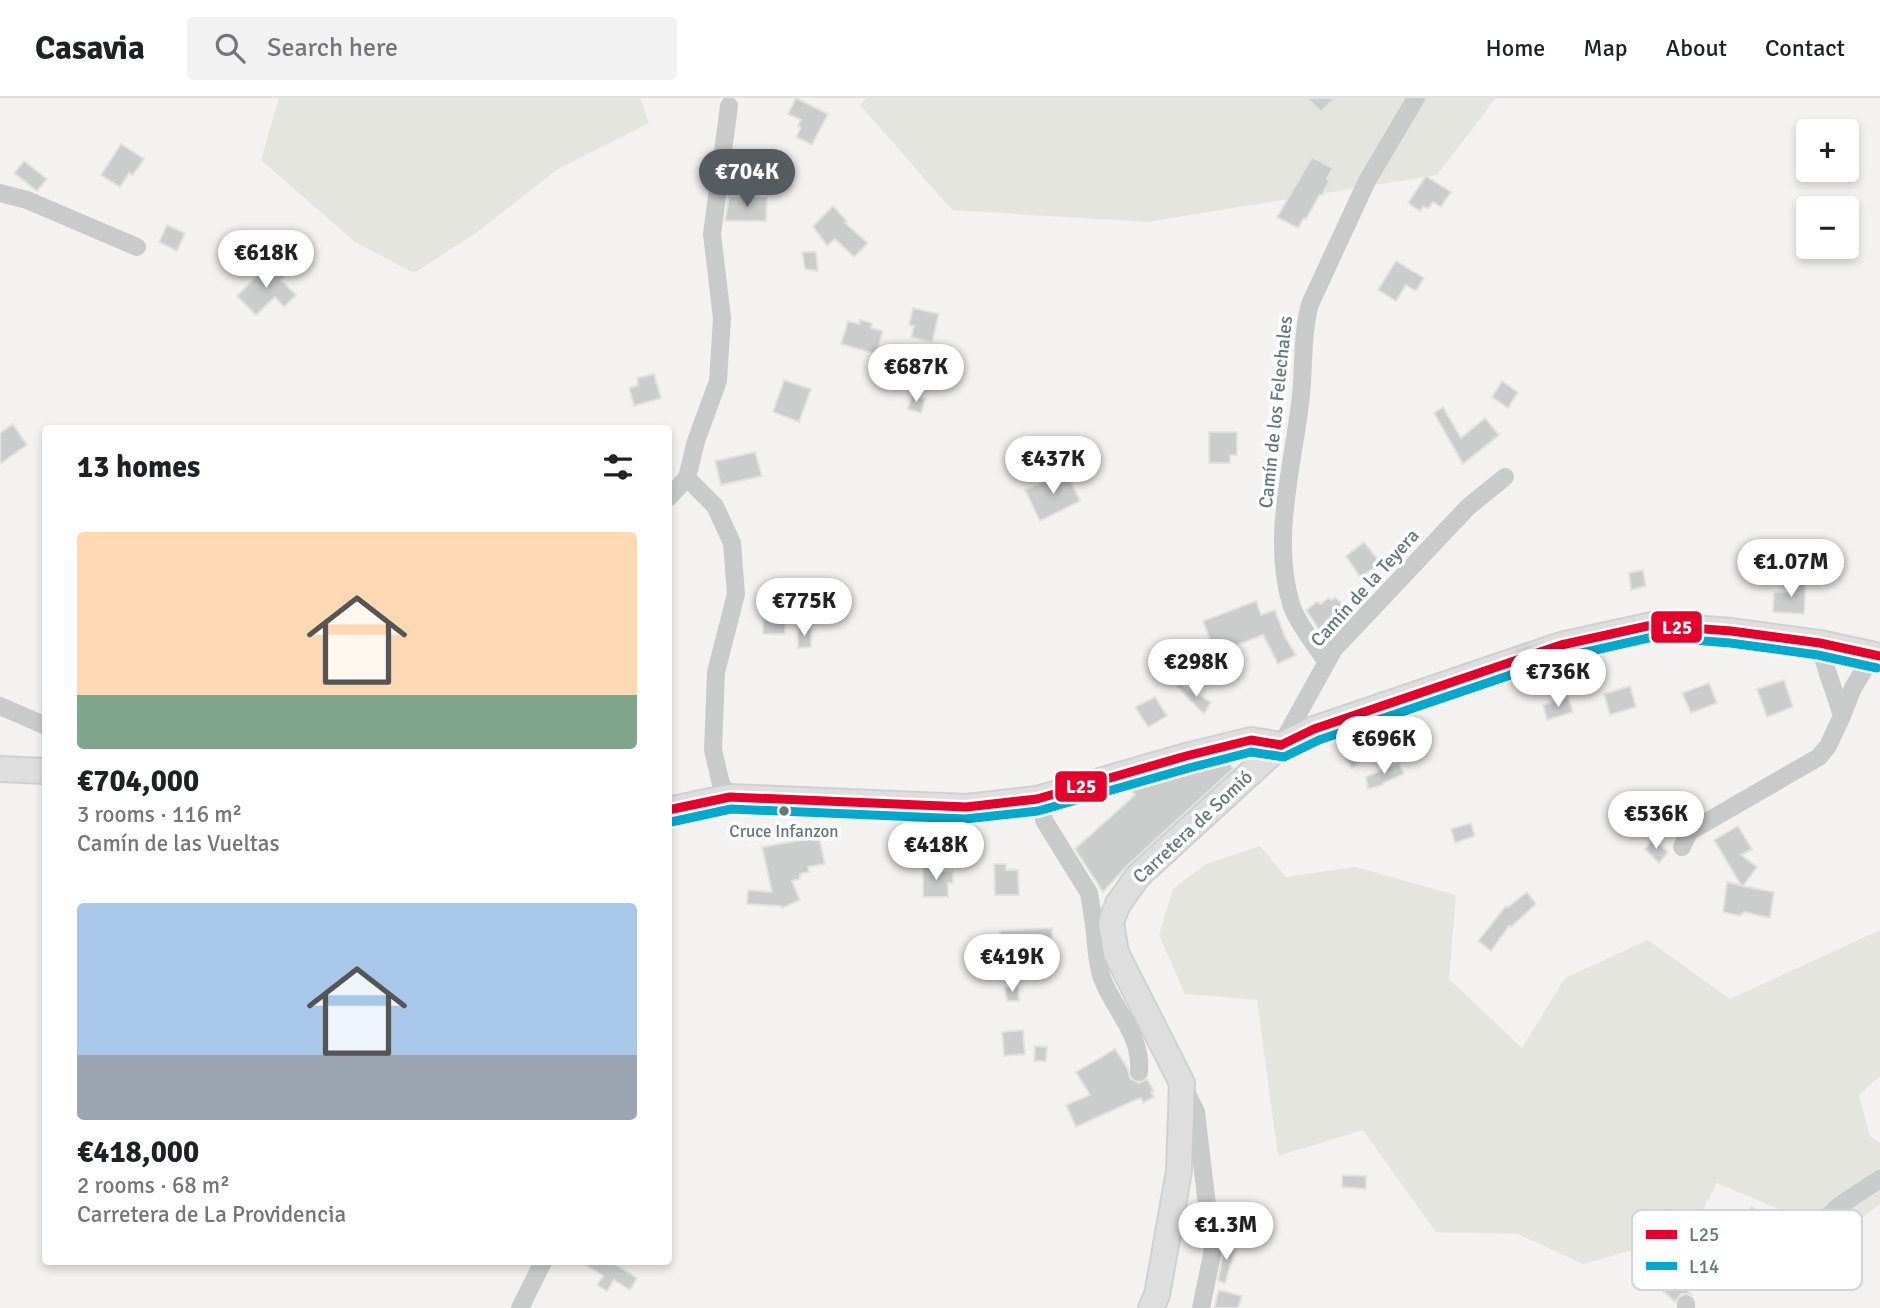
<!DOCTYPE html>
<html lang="en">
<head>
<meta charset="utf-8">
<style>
	body { margin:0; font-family:Signika,sans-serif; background:#f2f2f2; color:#202124; height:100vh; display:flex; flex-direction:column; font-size:26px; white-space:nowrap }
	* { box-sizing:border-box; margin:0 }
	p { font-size:23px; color:#757577 }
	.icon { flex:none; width:38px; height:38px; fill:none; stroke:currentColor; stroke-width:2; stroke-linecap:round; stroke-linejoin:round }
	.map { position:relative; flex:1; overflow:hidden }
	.drawer { position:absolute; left:42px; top:327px; width:630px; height:840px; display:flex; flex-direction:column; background:#fff; border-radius:7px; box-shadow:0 4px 10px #0003 }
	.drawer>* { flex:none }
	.fabs { position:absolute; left:1796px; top:21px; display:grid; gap:14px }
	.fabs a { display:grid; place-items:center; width:63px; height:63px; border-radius:7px; background:#fff; box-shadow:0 4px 10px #0003; font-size:35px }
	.price { position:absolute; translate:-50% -60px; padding:0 16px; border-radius:24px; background:#fff; color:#222; font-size:23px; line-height:46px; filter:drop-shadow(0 2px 4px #0008) }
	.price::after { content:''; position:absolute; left:50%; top:42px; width:21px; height:16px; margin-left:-10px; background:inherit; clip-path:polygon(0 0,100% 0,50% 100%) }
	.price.active { background:#545c5f; color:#fff }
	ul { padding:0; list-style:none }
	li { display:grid; align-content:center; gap:14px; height:371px; padding:0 35px }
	li span { display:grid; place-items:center; height:217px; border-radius:7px; color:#555 }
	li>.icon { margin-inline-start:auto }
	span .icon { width:126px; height:126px; fill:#fffc; stroke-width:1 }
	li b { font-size:30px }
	h2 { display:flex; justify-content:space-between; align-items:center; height:84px; padding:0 35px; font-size:30px }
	header { display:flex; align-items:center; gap:42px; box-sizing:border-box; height:98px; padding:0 35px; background:#fff; border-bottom:2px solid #e0e0e0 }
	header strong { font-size:33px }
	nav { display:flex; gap:38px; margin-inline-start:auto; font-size:24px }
	.search { width:490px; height:63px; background:#f2f2f2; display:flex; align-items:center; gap:18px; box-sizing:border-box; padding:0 24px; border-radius:7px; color:#757577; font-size:26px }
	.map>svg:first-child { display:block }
	.green { fill:#e3e5de }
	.building { fill:#cbcdcd; stroke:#e2e2e0; stroke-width:2 }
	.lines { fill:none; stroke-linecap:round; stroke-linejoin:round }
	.secondary-casing { stroke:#cfd0d0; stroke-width:28 }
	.street { stroke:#c9cbcb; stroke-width:18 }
	.secondary { stroke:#dededf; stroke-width:24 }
	.bus-1-casing { stroke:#fff; stroke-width:14 }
	.bus-2-casing { stroke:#fff; stroke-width:14 }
	.bus-1 { stroke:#e4002b; stroke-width:9 }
	.bus-2 { stroke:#00a9ce; stroke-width:9 }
	.bus-dot { fill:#617881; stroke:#fff; stroke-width:2.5 }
	.labels { text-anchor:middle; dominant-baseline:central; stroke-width:7; stroke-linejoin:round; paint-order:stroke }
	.bus-label { font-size:17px; fill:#617881; stroke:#fff }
	.street-label { font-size:19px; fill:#617881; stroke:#fff }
	.key { fill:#fff; stroke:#d0d6d9; stroke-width:2 }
	.key-label { font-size:19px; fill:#617881 }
	.line-badge { stroke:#fff; stroke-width:2.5 }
	.badge-label { font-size:19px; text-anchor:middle; font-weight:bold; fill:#fff }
</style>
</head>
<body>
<header>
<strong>Casavia</strong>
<div class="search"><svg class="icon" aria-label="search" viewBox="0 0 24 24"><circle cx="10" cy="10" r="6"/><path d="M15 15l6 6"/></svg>Search here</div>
<nav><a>Home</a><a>Map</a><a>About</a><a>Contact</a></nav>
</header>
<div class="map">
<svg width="1880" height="1210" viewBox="0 0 1880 1210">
	<rect width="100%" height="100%" fill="#f3f2f0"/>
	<g class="green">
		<path d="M279,0H640L649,25L558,71L476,135L414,175L355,144L261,62Z"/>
		<path d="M866,0H1496L1437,77L1147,124L952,112L860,7Z"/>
		<path d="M1260,748L1286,779L1355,769L1456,797L1449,881L1522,950L1565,880L1648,842L1730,901L1880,832V978L1859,997L1870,1038L1880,1045V1106L1840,1137L1717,1085L1690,1136L1583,1166L1518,1136L1436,1134L1363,1032L1278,1058L1257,902L1185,896L1159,837L1173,791L1206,766Z"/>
	</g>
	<g class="building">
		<path d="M796,0L828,16L812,47L796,39L801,30L798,28L801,22L788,16Z"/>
		<path d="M1307,0H1335L1321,14Z"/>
		<path d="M121,46L144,61L133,77L129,75L120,89L101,77Z"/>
		<path d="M1312,59L1333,70L1327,81L1330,82L1322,97L1320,96L1306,121L1304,120L1298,130L1277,119Z"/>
		<path d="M24,63L47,81L37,93L14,75Z"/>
		<path d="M1426,78L1451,94L1441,109L1433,104L1428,111L1423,108L1420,113L1408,105Z"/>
		<path d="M729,98L767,99L766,123H725Z"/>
		<path d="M833,108L847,123L845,125L868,145L854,159L835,141L827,148L813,128Z"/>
		<path d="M167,127L185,135L177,153L159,144Z"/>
		<path d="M802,154H816L818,173L805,171Z"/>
		<path d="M1396,163L1424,180L1416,193L1406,187L1396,203L1378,192Z"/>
		<path d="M270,165L284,179L281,182L296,197L284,209L275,199L256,217L237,198Z"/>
		<path d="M913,210L939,216L932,244L911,239L914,228L909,227Z"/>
		<path d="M860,222L872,225L871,230L883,233L876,256L841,246L848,223L859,226Z"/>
		<path d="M654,276L661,300L634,308L629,290L638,287L637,280Z"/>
		<path d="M784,282L811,291L799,324L773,314Z"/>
		<path d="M1502,283L1518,294L1508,310L1492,299Z"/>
		<path d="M912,297L925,301L921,315L908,311Z"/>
		<path d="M1443,309L1461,340L1485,320L1499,337L1463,366L1434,315Z"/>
		<path d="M13,326L27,347L0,366V335Z"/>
		<path d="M1209,334H1237V357H1230V365H1209Z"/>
		<path d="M755,354L762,378L721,387L715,363Z"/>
		<path d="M1066,374L1080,403L1040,423L1025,392Z"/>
		<path d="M1364,444L1381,466L1360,479L1346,458Z"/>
		<path d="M1796,453L1805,461L1796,475L1787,467Z"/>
		<path d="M1643,472L1646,488L1631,492L1629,475Z"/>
		<path d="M1791,483L1806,484L1804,516L1773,514L1774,494L1788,495Z"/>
		<path d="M764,487L786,488L785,536H763Z"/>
		<path d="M1335,499L1349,513L1324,539L1306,512L1317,504L1321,506L1328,500L1332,502Z"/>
		<path d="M1256,503L1261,517L1275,512L1285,539L1296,557L1278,566L1263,537L1215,555L1203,523Z"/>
		<path d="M798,529L811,530V549L798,550Z"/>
		<path d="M1784,582L1793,609L1767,619L1757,591Z"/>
		<path d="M1709,585L1717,605L1691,615L1682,595Z"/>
		<path d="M1179,586L1211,604L1204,616L1177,589Z"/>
		<path d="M1630,588L1636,609L1610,617L1604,596Z"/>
		<path d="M1155,599L1167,618L1148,629L1135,609Z"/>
		<path d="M1568,599L1573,614L1547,622L1543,607Z"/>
		<path d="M1374,628L1386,645L1352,670L1340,653Z"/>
		<path d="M1229,663L1233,671L1128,767L1103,794L1075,751L1135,697L1129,690Z"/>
		<path d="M1399,664L1404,676L1383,685V687L1368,691L1366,679Z"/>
		<path d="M1471,725L1475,738L1455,745L1451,731Z"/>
		<path d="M1738,728L1752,751L1741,757L1757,769L1743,788L1774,794L1770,820L1744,814L1740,818L1723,814L1727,784L1741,787L1714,742Z"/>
		<path d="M819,739L825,766L808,769L809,774L800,776V781L792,783L800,802L782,810L781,808L747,806L748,792L772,794L762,749Z"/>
		<path d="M1653,741L1668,754L1659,765L1645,751Z"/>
		<path d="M994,766H1006V772H1018L1019,797H995Z"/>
		<path d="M923,767H936V773H953V785H948V799H923Z"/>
		<path d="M1527,794L1536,806L1511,829L1509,828L1491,853L1478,843L1506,808L1508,809Z"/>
		<path d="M1052,830V844L1047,845V854L1022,855L1021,848L1001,849L1000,833Z"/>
		<path d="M1018,888L1019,903H1007L1005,890Z"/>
		<path d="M1023,932L1025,956L1004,958L1002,934Z"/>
		<path d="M1035,948L1047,949L1046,963H1034Z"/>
		<path d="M1115,951L1128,971L1130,980L1139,985L1147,981L1154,993L1151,994L1154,999L1143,1005L1141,1000L1135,1002L1076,1029L1066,1007L1090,997L1076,974Z"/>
		<path d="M1342,1077L1366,1078V1091L1342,1089Z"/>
		<path d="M1752,1109L1771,1126L1741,1159L1722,1142Z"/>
		<path d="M1225,1146L1236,1148L1225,1185L1218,1183Z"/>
		<path d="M581,1164H611L637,1180L630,1192L614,1182L607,1193L597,1187L603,1178Z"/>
		<path d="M1671,1177L1691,1196H1681L1675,1204L1659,1189Z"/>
		<path d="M1219,1192L1242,1198L1238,1210H1214Z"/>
	</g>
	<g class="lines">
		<g class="secondary-casing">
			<g id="secondary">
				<path d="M0,671L46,673"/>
				<path d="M668,712L730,699L966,709L1037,701L1186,658L1251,642L1281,647"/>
				<path d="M1151,1210L1157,1197L1179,1073L1182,985L1116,855L1111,824L1118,806L1138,778L1281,647L1314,631L1561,547L1652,527L1731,533L1820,545L1880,558"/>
			</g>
		</g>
		<g class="street">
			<path d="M729,8L712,136L722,220L718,283L696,343L687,380L715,408L732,445L736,496L716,574L713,652L721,686L730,699"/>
			<path d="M0,95L27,102L137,149"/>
			<path d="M668,400L687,380"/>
			<path d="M1326,563C1315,546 1299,528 1292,509C1270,441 1294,365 1301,297C1304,266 1302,236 1310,206L1367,83L1416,0"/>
			<path d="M0,608L46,628"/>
			<path d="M1842,618L1853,590L1874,555"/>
			<path d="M1281,647L1334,551L1468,409L1505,379"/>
			<path d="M1037,701L1045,724L1089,795L1094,826L1105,824"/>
			<path d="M1682,749L1689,734L1819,659L1828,648L1842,618C1835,593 1824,570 1820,545"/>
			<path d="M1094,826C1096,843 1096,863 1102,880C1114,913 1142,935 1139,974"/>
			<path d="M1183,988L1196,1014L1207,1107L1214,1147L1201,1210"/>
			<path d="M1811,1135L1840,1107L1880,1081"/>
			<path d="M1686,1206V1210"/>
			<path d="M520,1210L543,1164"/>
		</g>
		<use href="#secondary" class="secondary"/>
		<g class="bus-1-casing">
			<g id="bus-1">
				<path d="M1281,647L1314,631L1561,547L1652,527L1731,533L1820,545L1880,558"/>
				<path d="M668,712L730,699L966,709L1037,701L1186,658L1251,642L1281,647"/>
			</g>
		</g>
		<g class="bus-2-casing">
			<path id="bus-2" d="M671,724L731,711L965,721L1038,713L1189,670L1251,654L1284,659L1319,642L1564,559L1653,539L1730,545L1818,557L1877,570"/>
		</g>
		<use href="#bus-1" class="bus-1"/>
		<use href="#bus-2" class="bus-2"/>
	</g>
	<circle class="bus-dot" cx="784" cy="713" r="6"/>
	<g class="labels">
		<g class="bus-label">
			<text x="784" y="733">Cruce Infanzon</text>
		</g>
		<g class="street-label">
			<text transform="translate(1276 314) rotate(-84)">Camín de los Felechales</text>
			<text transform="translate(1365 490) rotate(-48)">Camín de la Teyera</text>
			<text transform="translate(1193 729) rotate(-43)">Carretera de Somió</text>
		</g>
	</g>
	<rect x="1632" y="1112" width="230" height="80" rx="10" class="key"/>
	<rect x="1646" y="1132" width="31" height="9" fill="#e4002b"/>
	<rect x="1646" y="1164" width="31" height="8" fill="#00a9ce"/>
	<g class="key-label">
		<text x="1689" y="1143">L25</text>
		<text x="1689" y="1175">L14</text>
	</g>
	<g class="line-badge">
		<rect x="1650" y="512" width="53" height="34" rx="7" fill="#e4002b"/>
		<rect x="1054" y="672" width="54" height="33" rx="7" fill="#e4002b"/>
	</g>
	<g class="badge-label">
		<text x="1677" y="536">L25</text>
		<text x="1081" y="695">L25</text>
	</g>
</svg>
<div class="fabs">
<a>+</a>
<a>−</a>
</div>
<b class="price active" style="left:747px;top:111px">€704K</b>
<b class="price" style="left:266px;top:192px">€618K</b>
<b class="price" style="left:916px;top:306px">€687K</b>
<b class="price" style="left:1053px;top:398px">€437K</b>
<b class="price" style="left:1791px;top:501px">€1.07M</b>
<b class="price" style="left:804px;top:540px">€775K</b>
<b class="price" style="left:1196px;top:601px">€298K</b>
<b class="price" style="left:1558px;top:611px">€736K</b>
<b class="price" style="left:1384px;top:678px">€696K</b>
<b class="price" style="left:1656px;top:753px">€536K</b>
<b class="price" style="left:936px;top:784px">€418K</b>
<b class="price" style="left:1012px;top:896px">€419K</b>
<b class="price" style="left:1226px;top:1164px">€1.3M</b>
<section class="drawer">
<h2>13 homes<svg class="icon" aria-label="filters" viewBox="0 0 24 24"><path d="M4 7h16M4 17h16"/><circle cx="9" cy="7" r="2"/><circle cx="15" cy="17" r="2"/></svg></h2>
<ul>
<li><span style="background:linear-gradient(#ffd9b3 75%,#7fa58c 0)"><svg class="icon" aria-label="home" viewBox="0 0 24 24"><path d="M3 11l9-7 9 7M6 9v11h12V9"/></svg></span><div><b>€704,000</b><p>3 rooms · 116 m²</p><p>Camín de las Vueltas</p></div></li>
<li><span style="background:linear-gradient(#a9c7e8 70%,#9aa5b1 0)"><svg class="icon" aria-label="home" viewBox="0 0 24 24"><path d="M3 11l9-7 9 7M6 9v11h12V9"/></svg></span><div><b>€418,000</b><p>2 rooms · 68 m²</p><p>Carretera de La Providencia</p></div></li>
</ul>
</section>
</div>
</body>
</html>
